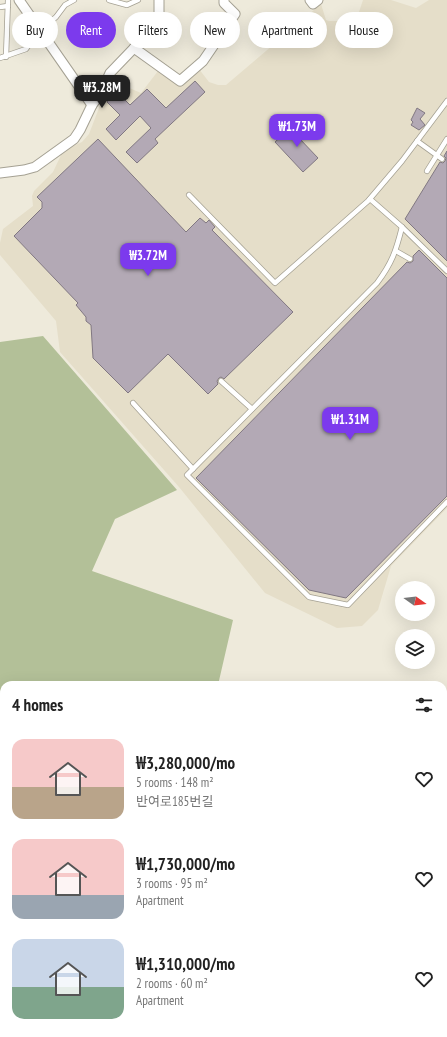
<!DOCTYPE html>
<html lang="en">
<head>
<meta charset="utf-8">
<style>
	body { margin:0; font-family:"PT Sans Narrow","Noto Sans KR",sans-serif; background:#f2f2f2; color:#222; height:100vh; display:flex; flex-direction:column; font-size:15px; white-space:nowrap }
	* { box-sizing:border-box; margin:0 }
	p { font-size:13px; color:#767676 }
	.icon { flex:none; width:22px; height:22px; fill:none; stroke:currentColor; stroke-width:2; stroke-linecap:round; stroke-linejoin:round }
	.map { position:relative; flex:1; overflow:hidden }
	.details { position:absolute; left:0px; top:681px; width:447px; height:356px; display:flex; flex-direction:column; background:#fff; border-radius:12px 12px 0 0; box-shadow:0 4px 16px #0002 }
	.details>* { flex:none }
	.guide { position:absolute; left:12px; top:12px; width:423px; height:36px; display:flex; gap:8px }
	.needle { width:26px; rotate:104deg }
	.controls { position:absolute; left:395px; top:581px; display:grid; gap:8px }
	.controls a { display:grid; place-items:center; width:40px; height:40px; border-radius:50%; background:#fff; box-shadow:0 4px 16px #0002; font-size:20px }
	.price { position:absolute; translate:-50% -34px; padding:0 9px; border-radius:8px; background:#7c3aed; color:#fff; font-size:13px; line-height:26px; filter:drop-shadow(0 1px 2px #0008) }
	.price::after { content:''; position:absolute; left:50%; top:24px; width:12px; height:9px; margin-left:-6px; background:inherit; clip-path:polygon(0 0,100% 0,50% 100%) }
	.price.selected { background:#222; color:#fff }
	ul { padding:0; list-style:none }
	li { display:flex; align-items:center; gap:12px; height:100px; padding:0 12px }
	li span { display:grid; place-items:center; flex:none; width:112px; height:80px; border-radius:12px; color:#555 }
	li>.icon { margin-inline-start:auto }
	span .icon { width:48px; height:48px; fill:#fffc; stroke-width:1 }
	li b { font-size:17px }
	h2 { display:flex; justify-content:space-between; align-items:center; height:48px; padding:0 12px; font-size:17px }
	.tag { padding:0 14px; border-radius:18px; background:#fff; box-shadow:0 4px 16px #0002; font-size:14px; line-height:36px }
	.tag.selected { background:#7c3aed; color:#fff }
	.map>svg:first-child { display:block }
	.built { fill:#e5dec9 }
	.green { fill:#b3c098 }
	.building { fill:#b3a9b5; stroke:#817882 }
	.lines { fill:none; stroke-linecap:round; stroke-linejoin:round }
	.service-casing { stroke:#a5a193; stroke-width:6 }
	.minor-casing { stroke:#a5a193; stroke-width:11 }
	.path { stroke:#b0ada1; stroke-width:1.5; stroke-dasharray:3 2; stroke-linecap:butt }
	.service { stroke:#fff; stroke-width:4.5 }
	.minor { stroke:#fff; stroke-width:9 }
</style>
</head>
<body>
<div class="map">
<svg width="447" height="1037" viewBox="0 0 447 1037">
	<rect width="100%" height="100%" fill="#eeeadb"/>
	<path class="built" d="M363,0H391L416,8L429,0H447V508L391,566L378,610L362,626L337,628L265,593L179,487L60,352L56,321L0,255V243L3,229L33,206L32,196L34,191L53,172L62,153L67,149L82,142L89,134L104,95L115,80L127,87L141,93L158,71L182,87L199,69L209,82L218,85H226L321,4L326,20L329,21H356Z"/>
	<path class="green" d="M43,336L177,490L115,519L92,571L233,620L218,685H4V1033H443V736L447,743V1037H0V342Z"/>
	<g class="building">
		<path d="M195,81L205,92L155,139L158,143L137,163L126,152L151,128L140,116L116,140L106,129L120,115L107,102L117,92L130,105L147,89L166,108Z"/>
		<path d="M417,108L425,113L420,119L425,125L419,130L411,125L413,122L411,120Z"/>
		<path d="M296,123L304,132L298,137L318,158L303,172L275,142Z"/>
		<path d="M98,139L186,232L200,218L206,223L209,220L215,227L212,230L293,312L224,379L221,377L219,378L217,381L218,384L208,394L168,354L128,393L93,358L91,325L86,321V317L76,305L78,303L14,236L42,208V202L37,197Z"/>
		<path d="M447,151V261L405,219L440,162L443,163L445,161L446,158L444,156Z"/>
		<path d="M419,250L447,278V496L346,598L309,590L196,478L407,262L410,263L413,261V256Z"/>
	</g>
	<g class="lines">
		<g class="service-casing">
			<g id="service">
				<path d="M109,0L127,5L138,0"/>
				<path d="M0,7L8,6"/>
				<path d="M6,57L8,0"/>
				<path d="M0,58L26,49L38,32L56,17L65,5L74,0"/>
				<path d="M417,141L442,159"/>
				<path d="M427,171L447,139"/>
				<path d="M189,195L275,283L368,201L402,161L447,101"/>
				<path d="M370,199L402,227L447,271"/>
				<path d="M402,227C396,251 392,263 377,283L187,475L309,597L348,605L447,502"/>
				<path d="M396,251L410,259"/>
				<path d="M221,381L252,409"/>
				<path d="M133,403L193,469"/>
			</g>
		</g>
		<g class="minor-casing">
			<g id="minor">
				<path d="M19,0L92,105"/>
				<path d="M310,0L313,4L318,0"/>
				<path d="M134,48L180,81L203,61L235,14L224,3V0"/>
				<path d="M0,173L24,170L35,167L74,139L80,130L92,105L102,91L110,73L134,48L149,34L159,15V0"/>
			</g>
		</g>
		<g class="path">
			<path d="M443,816L447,814"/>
			<path d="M0,924L4,925"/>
		</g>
		<use href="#service" class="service"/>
		<use href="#minor" class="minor"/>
	</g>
</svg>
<div class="controls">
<a><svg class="needle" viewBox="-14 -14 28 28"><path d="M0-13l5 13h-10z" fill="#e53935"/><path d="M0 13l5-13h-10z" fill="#767676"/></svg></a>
<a><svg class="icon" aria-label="layers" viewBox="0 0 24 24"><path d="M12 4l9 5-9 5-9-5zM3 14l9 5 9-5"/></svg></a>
</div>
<b class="price selected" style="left:102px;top:109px">₩3.28M</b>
<b class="price" style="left:297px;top:148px">₩1.73M</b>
<b class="price" style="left:148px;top:277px">₩3.72M</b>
<b class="price" style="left:350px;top:441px">₩1.31M</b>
<div class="guide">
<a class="tag">Buy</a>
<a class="tag selected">Rent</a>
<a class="tag">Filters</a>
<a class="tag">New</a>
<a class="tag">Apartment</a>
<a class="tag">House</a>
</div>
<section class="details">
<h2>4 homes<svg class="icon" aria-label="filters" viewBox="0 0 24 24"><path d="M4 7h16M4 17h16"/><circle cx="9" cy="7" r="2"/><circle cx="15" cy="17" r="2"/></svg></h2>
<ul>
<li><span style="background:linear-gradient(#f6c9c9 60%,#b9a48a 0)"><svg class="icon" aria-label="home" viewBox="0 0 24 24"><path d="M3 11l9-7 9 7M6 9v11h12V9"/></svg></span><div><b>₩3,280,000/mo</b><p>5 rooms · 148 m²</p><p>반여로185번길</p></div><svg class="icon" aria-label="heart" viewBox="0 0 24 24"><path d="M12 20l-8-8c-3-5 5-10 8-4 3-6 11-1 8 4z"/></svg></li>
<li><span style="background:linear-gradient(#f6c9c9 70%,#9aa5b1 0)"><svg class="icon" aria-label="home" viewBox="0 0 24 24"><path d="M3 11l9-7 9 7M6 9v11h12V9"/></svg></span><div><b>₩1,730,000/mo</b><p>3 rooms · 95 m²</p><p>Apartment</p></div><svg class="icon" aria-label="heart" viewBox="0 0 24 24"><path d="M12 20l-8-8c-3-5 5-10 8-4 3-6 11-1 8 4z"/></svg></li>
<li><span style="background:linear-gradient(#c9d6e8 60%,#7fa58c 0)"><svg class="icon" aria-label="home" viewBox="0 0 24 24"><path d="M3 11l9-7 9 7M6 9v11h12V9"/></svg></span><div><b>₩1,310,000/mo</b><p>2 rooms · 60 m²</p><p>Apartment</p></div><svg class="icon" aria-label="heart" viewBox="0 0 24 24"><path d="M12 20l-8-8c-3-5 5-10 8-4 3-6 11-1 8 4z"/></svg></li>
</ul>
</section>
</div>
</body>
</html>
